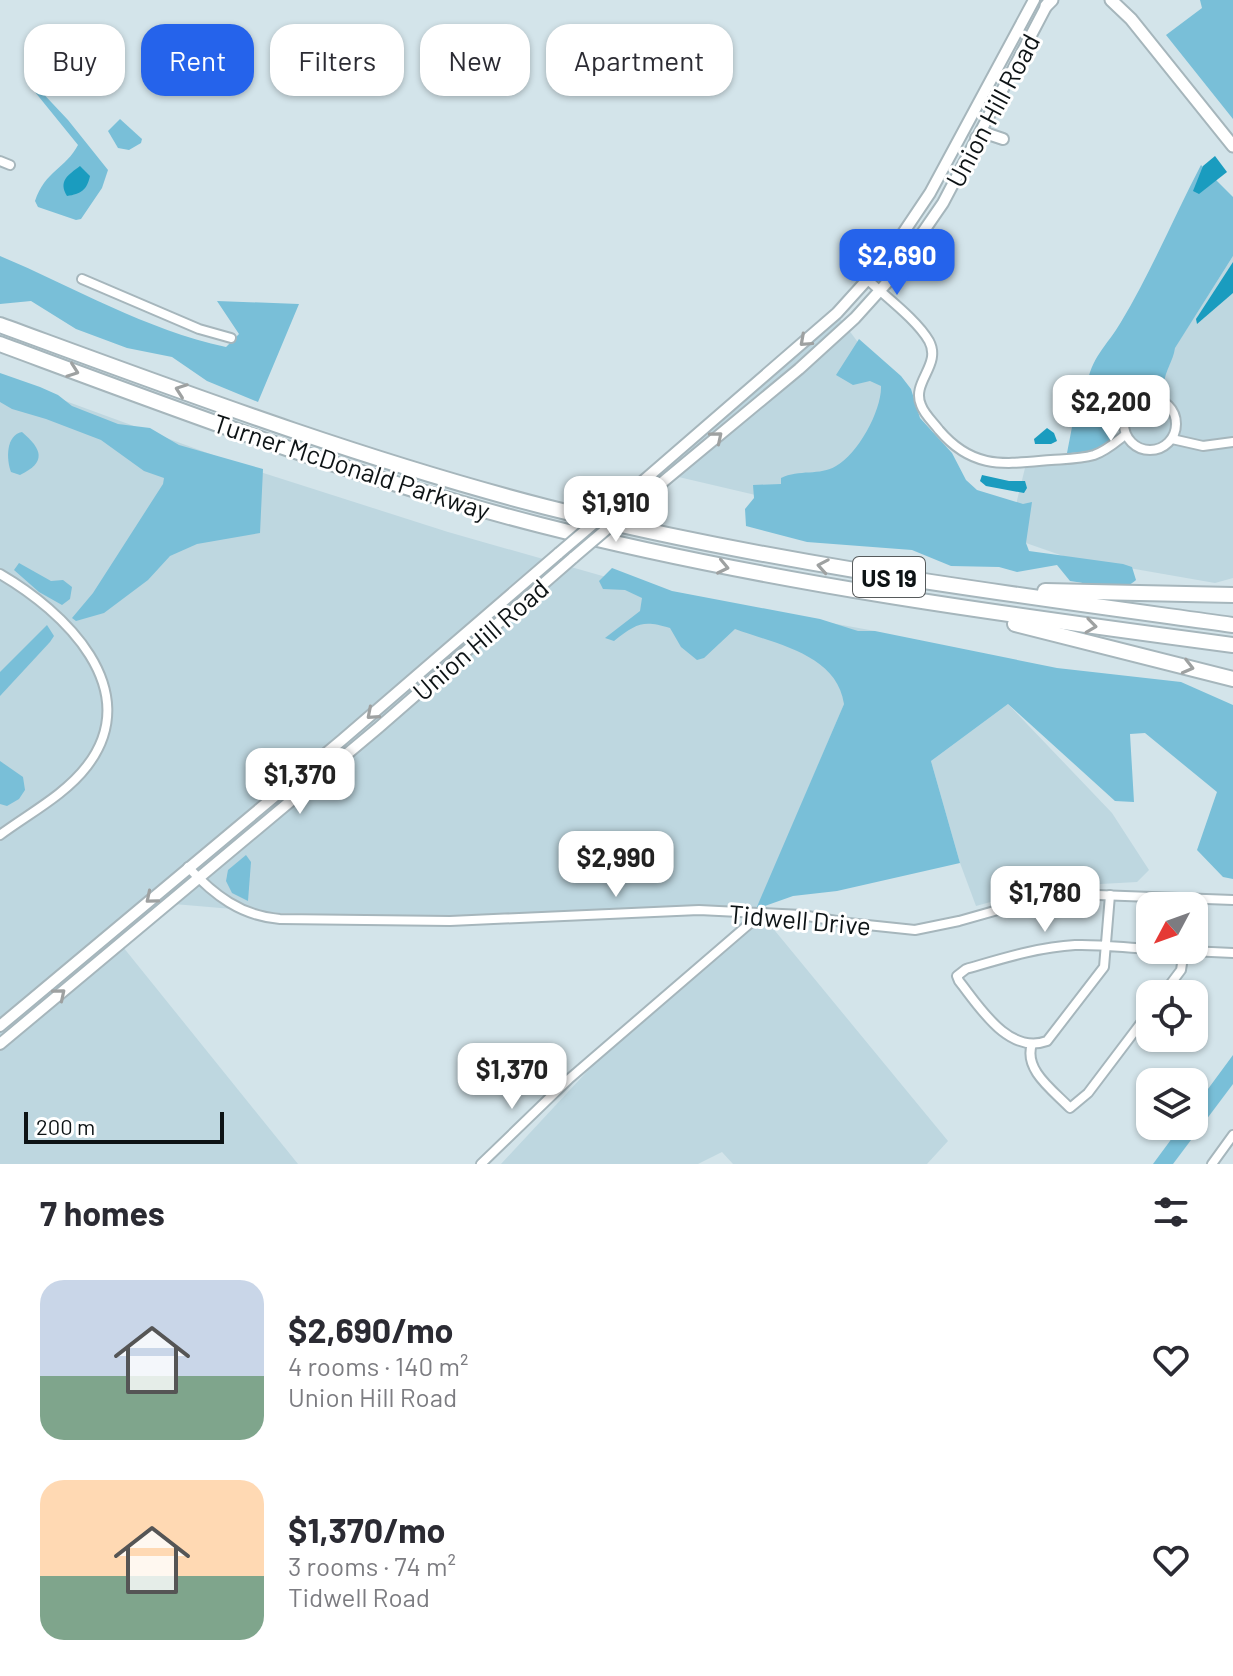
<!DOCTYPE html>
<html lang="en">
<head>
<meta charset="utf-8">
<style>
	body { margin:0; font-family:Barlow,sans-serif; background:#f2f2f3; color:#2b2b33; height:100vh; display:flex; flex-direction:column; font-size:30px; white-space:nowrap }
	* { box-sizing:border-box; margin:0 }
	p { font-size:26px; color:#7c7c81 }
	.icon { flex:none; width:44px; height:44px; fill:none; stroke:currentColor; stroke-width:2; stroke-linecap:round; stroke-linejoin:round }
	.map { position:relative; height:1164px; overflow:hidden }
	.side { display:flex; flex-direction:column; background:#fff; flex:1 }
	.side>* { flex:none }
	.hud { position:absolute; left:24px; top:24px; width:800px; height:72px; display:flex; gap:16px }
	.needle { width:52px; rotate:229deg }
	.buttons { position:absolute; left:1136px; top:892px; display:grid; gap:16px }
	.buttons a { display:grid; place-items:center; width:72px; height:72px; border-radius:16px; background:#fff; box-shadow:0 2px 6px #0004; font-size:40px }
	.scale { position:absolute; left:24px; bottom:20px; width:200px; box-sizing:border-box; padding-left:8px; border:4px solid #0d1315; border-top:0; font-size:22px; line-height:28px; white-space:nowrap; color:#0d1315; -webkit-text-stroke:6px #fff; paint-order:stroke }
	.price { position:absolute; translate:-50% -68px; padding:0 18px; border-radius:16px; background:#fff; color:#222; font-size:26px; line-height:52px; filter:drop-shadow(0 2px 4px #0008) }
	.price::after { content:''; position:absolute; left:50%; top:48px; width:24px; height:18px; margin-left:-12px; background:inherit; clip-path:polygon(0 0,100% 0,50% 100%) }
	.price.on { background:#2563eb; color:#fff }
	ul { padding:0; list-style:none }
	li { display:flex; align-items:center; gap:24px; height:200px; padding:0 40px }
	li span { display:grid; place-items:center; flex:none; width:224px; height:160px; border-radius:24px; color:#555 }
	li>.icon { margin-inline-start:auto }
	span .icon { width:96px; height:96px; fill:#fffc; stroke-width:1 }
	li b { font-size:34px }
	h2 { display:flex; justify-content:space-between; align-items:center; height:96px; padding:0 40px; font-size:34px }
	.chip { padding:0 28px; border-radius:24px; background:#fff; box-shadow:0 2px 6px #0004; font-size:28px; line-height:72px }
	.chip.on { background:#2563eb; color:#fff }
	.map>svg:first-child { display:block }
	.built { fill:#bed7e0 }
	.green { fill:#79bfd8 }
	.water { fill:#1a9cbf }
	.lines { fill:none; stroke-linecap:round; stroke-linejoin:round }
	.minor-casing { stroke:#a6b6bc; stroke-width:12 }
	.tertiary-casing { stroke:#a6b6bc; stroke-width:14 }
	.secondary-casing { stroke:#a6b6bc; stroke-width:15 }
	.motorway-casing { stroke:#a6b6bc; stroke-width:18 }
	.minor { stroke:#fff; stroke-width:8 }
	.tertiary { stroke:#fff; stroke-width:10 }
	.secondary { stroke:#fff; stroke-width:11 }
	.motorway { stroke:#fff; stroke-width:14 }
	.tertiary-bridge-casing { stroke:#a6b6bc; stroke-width:14; stroke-linecap:butt }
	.tertiary-bridge { stroke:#fff; stroke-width:10 }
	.oneway { stroke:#9ea1a1 }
	.labels { text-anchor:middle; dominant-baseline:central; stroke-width:6; stroke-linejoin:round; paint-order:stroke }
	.shield { fill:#fff; stroke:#565a5b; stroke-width:2 }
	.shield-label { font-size:24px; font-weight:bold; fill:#0d1315 }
	.street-label { font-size:26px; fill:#0d1315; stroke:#fff }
</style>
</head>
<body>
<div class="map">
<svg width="1233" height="1164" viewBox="0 0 1233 1164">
	<rect width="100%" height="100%" fill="#d3e4ea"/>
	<g class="built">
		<path d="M1233,256V578L1215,583L1066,557L1026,543L1007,541L1025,468L1106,456Z"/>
		<path d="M839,317L905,405L837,514L653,471Z"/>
		<path d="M0,377L254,470L448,532L655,591L875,631L757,909L948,1141L927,1164H733L722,1152L698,1164H501L646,1008L755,910L504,918L280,913L162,903L119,942L298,1164H0Z"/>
		<path d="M1008,704L1112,813L1149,870L1137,882L1046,887L976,906L960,863L931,761Z"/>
	</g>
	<g class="green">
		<path d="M1200,0H1233V119L1166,35L1202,8Z"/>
		<path d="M443,30L458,39L444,62L429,53Z"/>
		<path d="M36,86L68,120L108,170L102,188L81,219L76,220L38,207L35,201C45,171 66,168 78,145L35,92L33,87Z"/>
		<path d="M120,119L142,139L141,143L129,150L118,148L108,131Z"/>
		<path d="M1201,165L1233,197V256L1175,348C1173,362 1165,370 1164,384L1131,393C1117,410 1122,411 1117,429C1112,449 1084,453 1067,453L1072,427L1076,423L1079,395L1087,387C1090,358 1107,346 1121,322C1151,272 1174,217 1201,165Z"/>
		<path d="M0,256C74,287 146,330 226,347L239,334L217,301L299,304L258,402L207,381L172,357L127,348L76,329L31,301L0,304Z"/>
		<path d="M859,339L901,376L911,389L920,418L952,453L966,480L977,490L1023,504L1032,502L1026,543L1029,551L1123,564L1132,567L1136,580C1119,596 1091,583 1070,581L1057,565L1017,572L999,567L951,566L912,550L807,542L746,526L745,509L754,498L753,485L781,484V478C799,469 820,476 836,466C858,454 882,410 881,386L870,381L853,385L836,375Z"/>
		<path d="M0,373L40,387L58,395L72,406L118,424L150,428L179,445L263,469L260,533L197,544L170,556L148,580L104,613L76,621L72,618L93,593L163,484L164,478L144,471L101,440L46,419L12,409L0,402Z"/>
		<path d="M22,432C42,449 47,462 20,475L11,472C6,459 6,435 22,432Z"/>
		<path d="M19,563L51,581L63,580L72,587L70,599L62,605L39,592L14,570Z"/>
		<path d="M612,568L672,591L820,619L858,631H875L1057,668L1181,682L1233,705V879L1223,877L1197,850L1217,792L1145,733L1130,734L1134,802L1115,801L1008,704L931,761L960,863L837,891L793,896L756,909L844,704C837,654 775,644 735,629L704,658L697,660L681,647L670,628C643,620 637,623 614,641L605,638L640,611L642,598L625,590L603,589L599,581Z"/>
		<path d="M47,625L54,636L50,642L0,696V672Z"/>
		<path d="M0,761L23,777L25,790L19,799L7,806L0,804Z"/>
		<path d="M246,855L251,862L248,901L232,893L226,881L228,870Z"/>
		<path d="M1233,1055V1084L1173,1164H1153L1181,1126H1194V1108Z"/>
	</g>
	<g class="water">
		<path d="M1215,156L1227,172L1199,194L1193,191L1203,166Z"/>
		<path d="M80,166L90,176C87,190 81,194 67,196C58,181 68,175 80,166Z"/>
		<path d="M1233,262V293L1197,324L1196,319Z"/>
		<path d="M1047,428L1054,433L1057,441L1051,444H1035L1034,439Z"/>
		<path d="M982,475L1009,481H1025L1027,488L1024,493L986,486L980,481Z"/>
	</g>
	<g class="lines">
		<g class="minor-casing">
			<g id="minor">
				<path d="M0,161L10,165"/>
				<path d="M82,279L199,329L231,338"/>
				<path d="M868,280C886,297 917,320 929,341C942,365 911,382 921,405C924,414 933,422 939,430C973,470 1004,464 1051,460C1065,459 1081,459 1094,455C1106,451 1116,442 1125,435"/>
				<circle cx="1150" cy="424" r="26"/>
				<path d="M1172,439L1203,446L1233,442"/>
				<path d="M0,574C64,611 146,689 87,766C65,795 28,814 0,835"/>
				<path d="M188,867C214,895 241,916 280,919L450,921L699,910L802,915L848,923L915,930L959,921L1037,899L1071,894L1233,900"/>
				<path d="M1110,895L1104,967L1047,1041C1008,1055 979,1006 959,981L957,976L966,969C1001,959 1038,947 1075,945C1100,944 1126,948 1150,949"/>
				<path d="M1168,950L1233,953"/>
				<path d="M1163,994L1181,970L1184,951"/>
				<path d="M1032,1044C1023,1070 1054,1091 1070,1108L1088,1093L1150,1011"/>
				<path d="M481,1164L569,1079L763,912"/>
				<path d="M1212,1164L1233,1135"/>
			</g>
		</g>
		<g class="tertiary-casing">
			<g id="tertiary">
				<path d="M976,138L988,134L1003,139"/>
				<path d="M620,501L837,313L885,260L930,193L1034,0"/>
				<path d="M635,505L799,369L855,318L892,277L943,203L1049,1"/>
				<path d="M0,1026L342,740L559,553"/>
				<path d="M0,1044L378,728L574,557"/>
			</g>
		</g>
		<g class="secondary-casing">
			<g id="secondary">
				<path d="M1111,0L1131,19L1233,146"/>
				<path d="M1046,6L1052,0"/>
			</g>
		</g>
		<g class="motorway-casing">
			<g id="motorway">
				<path d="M0,325C180,391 360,459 546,507C772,564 1002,593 1233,625"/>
				<path d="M0,344C178,410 356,478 540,525C768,583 1000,614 1233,645"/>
				<path d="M1045,591L1233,595"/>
				<path d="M1015,624L1233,679"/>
			</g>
		</g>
		<use href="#minor" class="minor"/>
		<use href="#tertiary" class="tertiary"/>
		<use href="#secondary" class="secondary"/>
		<use href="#motorway" class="motorway"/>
		<g class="tertiary-bridge-casing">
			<g id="tertiary-bridge">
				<path d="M559,553L620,501"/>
				<path d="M574,557L635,505"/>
			</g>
		</g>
		<use href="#tertiary-bridge" class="tertiary-bridge"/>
	</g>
	<defs><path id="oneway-chevron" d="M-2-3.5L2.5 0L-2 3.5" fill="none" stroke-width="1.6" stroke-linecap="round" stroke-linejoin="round" transform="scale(2)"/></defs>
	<g class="oneway">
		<use href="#oneway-chevron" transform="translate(805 341) rotate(138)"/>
		<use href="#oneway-chevron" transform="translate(73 371) rotate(20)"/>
		<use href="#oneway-chevron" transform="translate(181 390) rotate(-160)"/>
		<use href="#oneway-chevron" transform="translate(717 437) rotate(-40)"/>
		<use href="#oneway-chevron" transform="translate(823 566) rotate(-170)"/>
		<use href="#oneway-chevron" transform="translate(723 567) rotate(12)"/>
		<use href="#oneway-chevron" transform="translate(1091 626) rotate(8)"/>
		<use href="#oneway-chevron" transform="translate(1188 667) rotate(14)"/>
		<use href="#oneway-chevron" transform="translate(372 714) rotate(139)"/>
		<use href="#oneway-chevron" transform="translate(151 898) rotate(140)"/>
		<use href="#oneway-chevron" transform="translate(60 994) rotate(-40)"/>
	</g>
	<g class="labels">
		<rect class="shield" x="853" y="557" width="72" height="40" rx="6"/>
		<g class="shield-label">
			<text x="889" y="577">US 19</text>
		</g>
		<g class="street-label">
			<text transform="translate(992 110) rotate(-62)">Union Hill Road</text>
			<text transform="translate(352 466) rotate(18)">Turner McDonald Parkway</text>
			<text transform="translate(480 639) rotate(-41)">Union Hill Road</text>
			<text transform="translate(800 919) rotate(5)">Tidwell Drive</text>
		</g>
	</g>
</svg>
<div class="buttons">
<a><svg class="needle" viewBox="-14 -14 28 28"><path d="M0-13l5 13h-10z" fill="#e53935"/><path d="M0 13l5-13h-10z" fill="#7c7c81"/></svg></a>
<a><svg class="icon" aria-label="locate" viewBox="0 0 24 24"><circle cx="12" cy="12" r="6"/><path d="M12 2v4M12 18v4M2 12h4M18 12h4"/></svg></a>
<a><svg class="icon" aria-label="layers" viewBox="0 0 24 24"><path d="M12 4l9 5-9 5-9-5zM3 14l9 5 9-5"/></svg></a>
</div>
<div class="scale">200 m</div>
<b class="price on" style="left:897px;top:297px">$2,690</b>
<b class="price" style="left:1111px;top:443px">$2,200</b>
<b class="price" style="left:616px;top:544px">$1,910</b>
<b class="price" style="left:300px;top:816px">$1,370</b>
<b class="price" style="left:616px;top:899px">$2,990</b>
<b class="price" style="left:1045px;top:934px">$1,780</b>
<b class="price" style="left:512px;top:1111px">$1,370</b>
<div class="hud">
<a class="chip">Buy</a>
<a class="chip on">Rent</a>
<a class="chip">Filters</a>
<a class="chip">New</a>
<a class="chip">Apartment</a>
</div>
</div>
<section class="side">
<h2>7 homes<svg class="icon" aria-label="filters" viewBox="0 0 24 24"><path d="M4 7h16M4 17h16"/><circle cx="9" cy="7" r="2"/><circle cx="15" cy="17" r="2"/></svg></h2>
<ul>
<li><span style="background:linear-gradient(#c9d6e8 60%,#7fa58c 0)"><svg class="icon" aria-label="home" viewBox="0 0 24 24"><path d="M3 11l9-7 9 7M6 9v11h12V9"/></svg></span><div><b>$2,690/mo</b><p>4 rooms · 140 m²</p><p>Union Hill Road</p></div><svg class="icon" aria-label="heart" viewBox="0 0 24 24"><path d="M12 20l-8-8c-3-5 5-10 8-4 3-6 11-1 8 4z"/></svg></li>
<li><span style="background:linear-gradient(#ffd9b3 60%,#7fa58c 0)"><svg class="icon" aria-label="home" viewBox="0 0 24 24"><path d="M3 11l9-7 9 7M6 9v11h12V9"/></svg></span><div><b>$1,370/mo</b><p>3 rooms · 74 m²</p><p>Tidwell Road</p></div><svg class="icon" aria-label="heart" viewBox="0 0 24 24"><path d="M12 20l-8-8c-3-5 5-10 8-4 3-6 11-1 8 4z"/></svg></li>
</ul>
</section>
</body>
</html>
